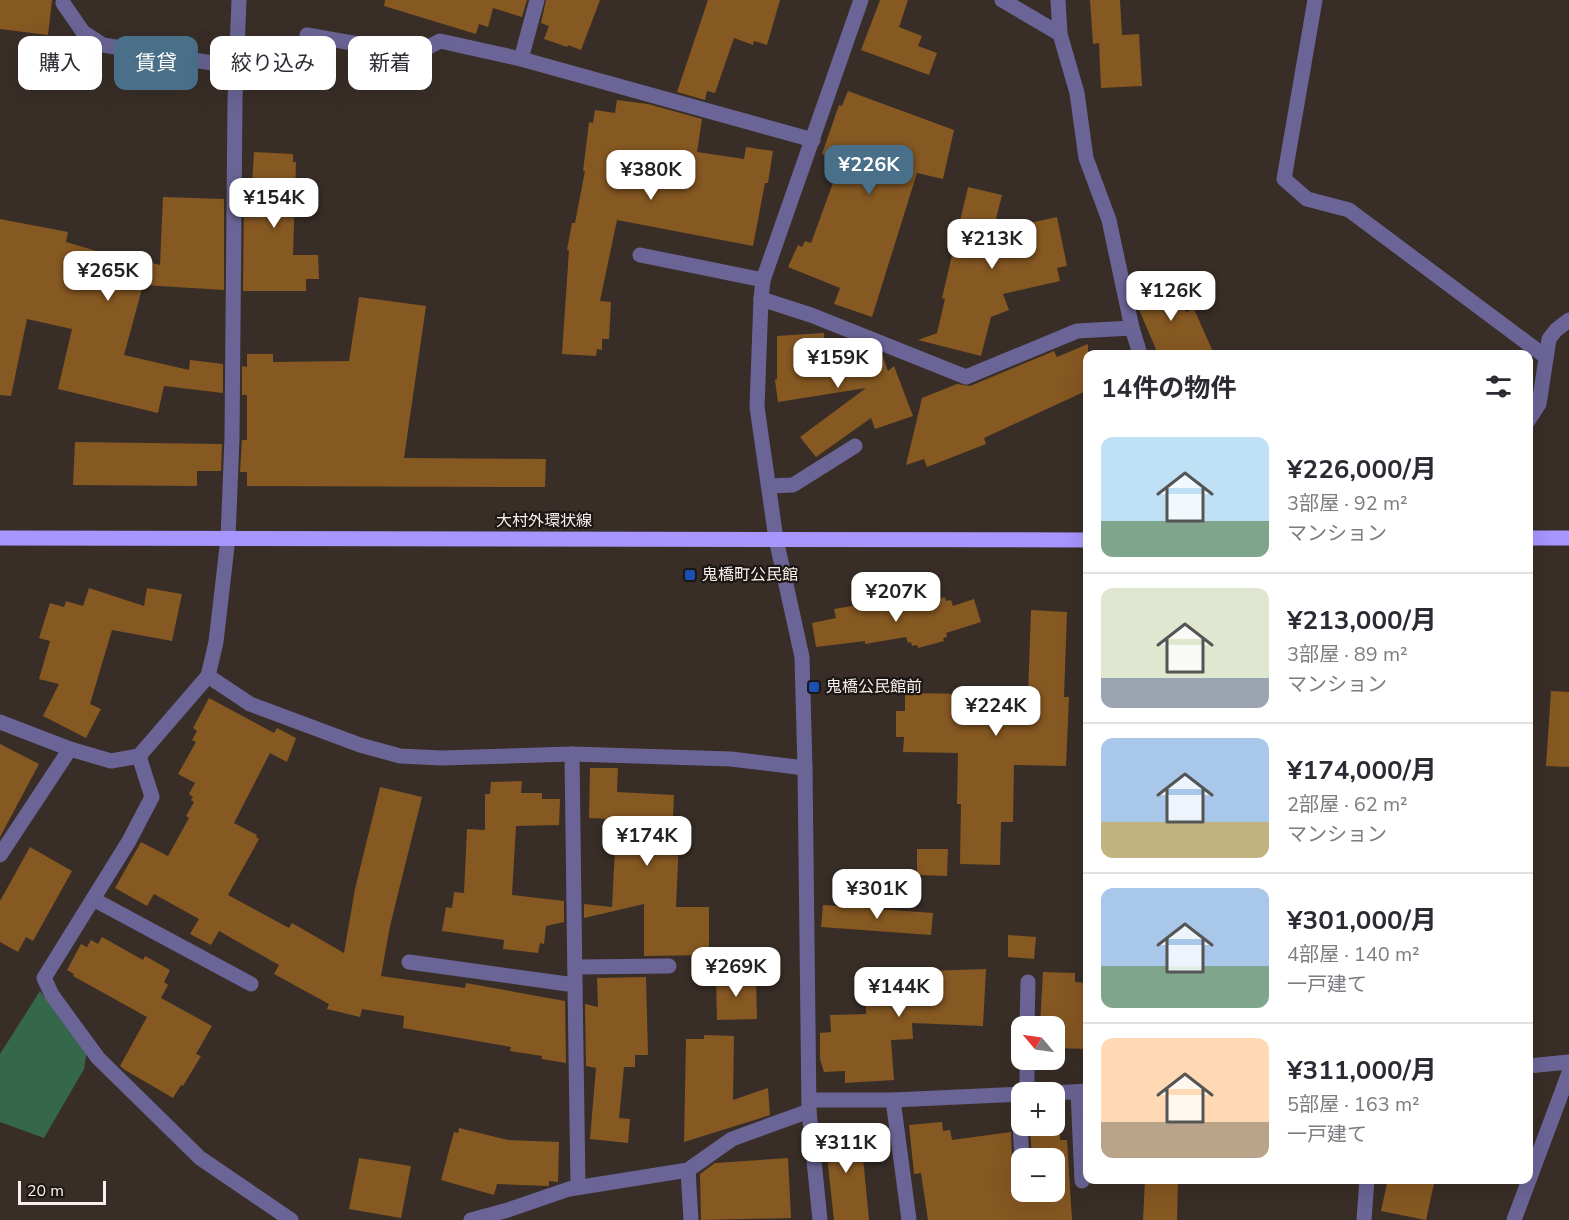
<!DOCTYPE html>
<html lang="ja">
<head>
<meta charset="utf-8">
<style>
	body { margin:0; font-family:"Nunito Sans","Noto Sans JP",sans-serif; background:#f2f2f3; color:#2b2b33; height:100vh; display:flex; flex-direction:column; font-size:22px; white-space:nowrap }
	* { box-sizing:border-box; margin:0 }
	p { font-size:20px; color:#7c7c81 }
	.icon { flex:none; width:33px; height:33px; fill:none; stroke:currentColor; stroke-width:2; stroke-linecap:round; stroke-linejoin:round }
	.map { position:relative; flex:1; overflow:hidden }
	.drawer { position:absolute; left:1083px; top:350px; width:450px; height:834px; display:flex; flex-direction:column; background:#fff; border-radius:12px; box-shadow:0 6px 24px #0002 }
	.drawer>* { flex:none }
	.guide { position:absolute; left:18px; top:36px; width:570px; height:54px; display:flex; gap:12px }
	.needle { width:39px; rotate:299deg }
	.tools { position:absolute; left:1011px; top:1016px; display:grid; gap:12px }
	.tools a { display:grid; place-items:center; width:54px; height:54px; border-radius:12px; background:#fff; box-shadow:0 6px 24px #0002; font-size:30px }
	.scale { position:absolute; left:18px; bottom:15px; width:88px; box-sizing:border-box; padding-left:6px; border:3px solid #f7f0ec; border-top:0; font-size:16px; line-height:21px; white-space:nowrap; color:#f7f0ec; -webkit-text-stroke:4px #1c1714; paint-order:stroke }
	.price { position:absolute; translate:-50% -51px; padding:0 14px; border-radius:12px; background:#fff; color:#222; font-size:20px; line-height:39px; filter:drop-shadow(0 2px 3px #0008) }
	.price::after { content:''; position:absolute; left:50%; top:36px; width:18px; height:14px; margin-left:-9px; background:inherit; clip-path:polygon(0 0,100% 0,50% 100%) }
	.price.current { background:#496f89; color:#fff }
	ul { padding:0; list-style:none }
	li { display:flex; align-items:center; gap:18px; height:150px; padding:0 18px }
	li+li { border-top:2px solid #e1e1e2 }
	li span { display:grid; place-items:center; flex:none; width:168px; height:120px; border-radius:12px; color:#555 }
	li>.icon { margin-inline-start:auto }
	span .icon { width:72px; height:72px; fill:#fffc; stroke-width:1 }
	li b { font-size:26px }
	h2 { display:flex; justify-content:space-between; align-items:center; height:72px; padding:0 18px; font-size:26px }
	.tag { padding:0 21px; border-radius:12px; background:#fff; box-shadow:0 6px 24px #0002; font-size:21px; line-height:54px }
	.tag.current { background:#496f89; color:#fff }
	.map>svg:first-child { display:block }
	.green { fill:#35674a }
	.building { fill:#865822 }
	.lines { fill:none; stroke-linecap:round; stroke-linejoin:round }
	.minor { stroke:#6b6597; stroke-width:15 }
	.major { stroke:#a796fe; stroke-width:15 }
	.transit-dot { fill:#1a4fb4; stroke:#1c1714; stroke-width:2 }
	.labels { text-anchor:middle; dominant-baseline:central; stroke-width:4.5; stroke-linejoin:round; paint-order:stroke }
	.street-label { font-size:16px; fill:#f7f0ec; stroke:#1c1714 }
	.poi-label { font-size:16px; fill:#f7f0ec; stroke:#1c1714; text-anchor:start }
</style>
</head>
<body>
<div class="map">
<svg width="1569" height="1220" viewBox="0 0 1569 1220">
	<rect width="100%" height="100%" fill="#392e27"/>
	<path class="green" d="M40,991L87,1049L84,1069L44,1138L0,1122V1054Z"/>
	<g class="building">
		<path d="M0,0H52L48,35L0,29Z"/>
		<path d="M385,0H527L522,17L493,8L488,27L479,24L476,34L384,6Z"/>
		<path d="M546,0H600L581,50L568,45L567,47L544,39L549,26L541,23Z"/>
		<path d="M708,0H780L767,45L754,41L753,45L734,38L715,93L707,91L705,100L677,92Z"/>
		<path d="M880,0H908L899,27L922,36L918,46L937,53L929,75L861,50Z"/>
		<path d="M1090,0H1120L1122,35L1139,34L1142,86L1101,88L1099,43L1093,44Z"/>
		<path d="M848,91L954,130L943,179L917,173L872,317L834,304L840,288L788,267L798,245L802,247L805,241L811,243L841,161L822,154L839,105L842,106Z"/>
		<path d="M617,100L648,104L702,119L697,152L744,159L746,147L773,151L768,183H765L753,246L617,220L600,301L611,302L609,339H602V350L597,349L596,356L562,354L569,250H567L572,223H575L585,171H583L589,122L593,123L595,110L615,113Z"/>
		<path d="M254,152L293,154V162H296L293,255H318L319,279H306V291H243L244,200H251Z"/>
		<path d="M968,187L1002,195L993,231L1057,217L1067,266L1057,268L1060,281L1003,294L1009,310L991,317L981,356L918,340L937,333L945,299L942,298Z"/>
		<path d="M163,197L224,199V290L143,285L124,355L189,370L190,360L223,364V393L164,386L158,413L58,389L72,329L27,319L11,396L0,395V219L68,232L66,242L117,257V254L160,265Z"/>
		<path d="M1151,281L1165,291L1172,288L1179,296L1186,312L1194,309L1214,354H1158L1137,305L1142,303L1135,288Z"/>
		<path d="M359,297L426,306L404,458L546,459L545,487L247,486V472H240L242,440H247V395H242V366L247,367V354H273V362L349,361Z"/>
		<path d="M824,333L825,375L882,354L888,371L894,366L913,416L875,429L871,418L816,457L800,437L866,388L778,402L775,380L777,379V336Z"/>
		<path d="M1088,344V390L984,438L986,444L927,467L924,459L906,465L922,398L957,384L970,386L1054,351L1057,357Z"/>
		<path d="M75,442L222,444L221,471H197V486L73,485Z"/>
		<path d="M89,588L144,606L147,588L182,594L172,641L112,630L90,704L101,709L86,738L43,716L59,684L39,679L50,641L39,638L50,603L64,607L66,601L83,606Z"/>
		<path d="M945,597L946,601L951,600L953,606L974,599L981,622L946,633L947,637L943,638L944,641L918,648L917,645L912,646L911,642L908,643L906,637L865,644V641L816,647L812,623L836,618L834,609L882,601V605L891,603L892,611Z"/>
		<path d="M1031,610L1067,612L1064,697H1069L1066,766L1014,765L1013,822H1001L1000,865L960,864L961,804H957L958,753L903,752L904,737H896V711H905V693L1028,695Z"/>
		<path d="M1551,691L1569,692V767L1546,766Z"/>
		<path d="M209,698L274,733L277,728L296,738L287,762L270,753L234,823L257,835L256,837L259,839L228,895L289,928L292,923L344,953L355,889L380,787L422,797L390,926L381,976L465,988L466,983L565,1001L566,1063L542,1059V1056L510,1051L511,1047L403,1028L404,1016L362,1009L360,1017L327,1009L329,1004L274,974L279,965L219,931L211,945L190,934L199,919L154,894L147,906L115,888L141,842L168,856L189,818L186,816L194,802L191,800L193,797L189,794L195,783L178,774L196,742L192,740L197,731L193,728Z"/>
		<path d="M0,744L39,764L0,837Z"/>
		<path d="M590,768H618L617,792L674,795L673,818H677L676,839H679L676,907H709V955L644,956V904L584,918V904L612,907L616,827L609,826V819L589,818Z"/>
		<path d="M522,781L521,793H542V799H560L559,825L516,826L512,895L564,901V922L546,926L544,944L540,943L538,953L503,949L504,940L442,931L446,907L452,908L454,892L464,893L467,829L485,830V794H490L491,782Z"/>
		<path d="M30,847L72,871L33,941L26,937L18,952L0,942V901Z"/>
		<path d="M917,849H948L947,876L917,875Z"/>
		<path d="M823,905L933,913L931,935L821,927Z"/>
		<path d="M1008,935L1036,937L1034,959L1008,957Z"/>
		<path d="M102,937L143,960L145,956L170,970L164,982L168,985L161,998L212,1026L196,1054L201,1056L183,1086L181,1085L173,1098L125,1070L120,1066L147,1017L73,976L74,974L67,970L81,944L87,947L91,940L98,944Z"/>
		<path d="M986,969L983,1026L912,1023L913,1039L891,1040L894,1080L845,1083V1071L824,1072L820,1059V1033L831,1032L830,1015L866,1014L865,985H869L868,973Z"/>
		<path d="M1043,972L1075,973V982L1088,983V1049L1054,1048V1026H1040Z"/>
		<path d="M646,977L648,1055H635V1067H624L619,1118L630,1119L628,1143L590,1139L596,1068L586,1066L585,1004L598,1007L597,978Z"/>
		<path d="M756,977L757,1019L717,1020L716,978Z"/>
		<path d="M704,1035L734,1036L733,1100L768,1088L770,1115L684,1142L686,1039H704Z"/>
		<path d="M942,1122L943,1131L950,1130L952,1140L1011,1132L1012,1159L1014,1164L1022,1168V1191H1054V1158H1032L1030,1129H1034L1033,1126L1060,1124V1140H1067L1072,1220H928L921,1173L914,1174L909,1125Z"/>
		<path d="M855,1125L858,1148L862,1147L869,1220H834L824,1130Z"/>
		<path d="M459,1128L508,1140L559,1142L558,1182L549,1181V1186H547L497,1184L494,1195L441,1180L454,1132L458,1133Z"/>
		<path d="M359,1158L411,1166L401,1218L349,1209Z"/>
		<path d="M788,1158L791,1218L701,1220L700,1174L715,1163Z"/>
		<path d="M1145,1179H1178L1177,1220H1143Z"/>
		<path d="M1388,1179H1435L1426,1220L1381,1211Z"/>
	</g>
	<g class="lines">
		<g class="minor">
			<path d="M1002,0L1060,34L1077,93L1086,158L1109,220L1132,328L1140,354"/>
			<path d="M1058,0L1060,34"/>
			<path d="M1315,0L1284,179L1307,199L1349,210L1546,357"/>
			<path d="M63,3L83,32L103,45L236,67"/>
			<path d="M307,35L415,54L440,41L521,59L813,140"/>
			<path d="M521,59L537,0"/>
			<path d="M640,255L763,280"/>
			<path d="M761,299L811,315L966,377L1077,331L1132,328"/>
			<path d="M1528,421L1539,404L1549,339L1556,330L1569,320"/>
			<path d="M769,486L793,485L855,446"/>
			<path d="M208,676L250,704L360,745L400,756L441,758L572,754L731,759L805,768"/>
			<path d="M0,722L70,749L111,761L139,756L208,676L216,642L228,538L232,438L235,100L239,0"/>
			<path d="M139,756L152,797L129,841L44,978L52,995L98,1058L200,1158L291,1220"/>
			<path d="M0,855L70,749"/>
			<path d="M93,899L251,984"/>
			<path d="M409,962L575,985L572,754"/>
			<path d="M575,967L669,966"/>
			<path d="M575,985L578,1187"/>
			<path d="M1027,1026L1028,982"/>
			<path d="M1528,1066L1569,1062"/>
			<path d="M1027,1092V1059"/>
			<path d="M1078,1092L1082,1181"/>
			<path d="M1054,1093L1087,1091"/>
			<path d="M1018,1094L1022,1158"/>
			<path d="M810,1100H893L1022,1094"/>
			<path d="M893,1100L909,1220"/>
			<path d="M688,1170L691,1220"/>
			<path d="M471,1220L508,1210L569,1189L688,1170L732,1139L809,1111"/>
			<path d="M820,1220L809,1111L805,768L802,657L776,539L757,407L761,299L763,280L861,0"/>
			<path d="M1364,1220L1367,1179"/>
			<path d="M1514,1220L1569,1073"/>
		</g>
		<g class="major">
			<path d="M0,538L1088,540"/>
			<path d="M1528,538H1569"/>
		</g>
	</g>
	<g class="transit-dot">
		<rect x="684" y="569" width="12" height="12" rx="3"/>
		<rect x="808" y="681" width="12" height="12" rx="3"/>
	</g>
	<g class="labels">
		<g class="street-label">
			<text x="544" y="521">大村外環状線</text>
		</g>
		<g class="poi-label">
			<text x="702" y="575">鬼橋町公民館</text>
			<text x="826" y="687">鬼橋公民館前</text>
		</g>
	</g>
</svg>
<div class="tools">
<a><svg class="needle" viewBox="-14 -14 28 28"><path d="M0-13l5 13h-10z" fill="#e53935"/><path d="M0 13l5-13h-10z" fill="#7c7c81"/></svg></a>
<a>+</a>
<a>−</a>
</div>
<div class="scale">20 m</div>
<b class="price current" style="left:869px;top:196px">¥226K</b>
<b class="price" style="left:651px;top:201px">¥380K</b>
<b class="price" style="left:274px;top:229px">¥154K</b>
<b class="price" style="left:992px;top:270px">¥213K</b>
<b class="price" style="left:108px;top:302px">¥265K</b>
<b class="price" style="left:1171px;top:322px">¥126K</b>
<b class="price" style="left:838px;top:389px">¥159K</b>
<b class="price" style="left:896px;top:623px">¥207K</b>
<b class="price" style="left:996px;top:737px">¥224K</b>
<b class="price" style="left:647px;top:867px">¥174K</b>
<b class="price" style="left:877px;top:920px">¥301K</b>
<b class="price" style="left:736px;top:998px">¥269K</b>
<b class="price" style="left:899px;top:1018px">¥144K</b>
<b class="price" style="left:846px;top:1174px">¥311K</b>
<div class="guide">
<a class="tag">購入</a>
<a class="tag current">賃貸</a>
<a class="tag">絞り込み</a>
<a class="tag">新着</a>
</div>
<section class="drawer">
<h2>14件の物件<svg class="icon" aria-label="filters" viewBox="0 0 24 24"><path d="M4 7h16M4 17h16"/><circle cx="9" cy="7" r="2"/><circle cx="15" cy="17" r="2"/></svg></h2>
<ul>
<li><span style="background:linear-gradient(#bfe0f5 70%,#7fa58c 0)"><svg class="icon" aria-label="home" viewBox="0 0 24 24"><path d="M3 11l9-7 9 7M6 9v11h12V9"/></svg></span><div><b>¥226,000/月</b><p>3部屋 · 92 m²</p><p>マンション</p></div></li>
<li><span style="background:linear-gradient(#dfe7d0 75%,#9aa5b1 0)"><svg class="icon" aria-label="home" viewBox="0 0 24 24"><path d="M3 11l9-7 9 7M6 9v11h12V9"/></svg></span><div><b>¥213,000/月</b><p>3部屋 · 89 m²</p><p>マンション</p></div></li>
<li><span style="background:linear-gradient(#a9c7e8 70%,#c2b280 0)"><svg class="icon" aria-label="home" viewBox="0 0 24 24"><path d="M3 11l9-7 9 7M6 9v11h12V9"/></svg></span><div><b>¥174,000/月</b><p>2部屋 · 62 m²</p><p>マンション</p></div></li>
<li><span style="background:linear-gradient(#a9c7e8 65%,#7fa58c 0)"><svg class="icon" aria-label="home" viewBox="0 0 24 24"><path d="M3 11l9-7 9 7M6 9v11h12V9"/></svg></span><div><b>¥301,000/月</b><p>4部屋 · 140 m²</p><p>一戸建て</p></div></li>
<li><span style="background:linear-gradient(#ffd9b3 70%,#b9a48a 0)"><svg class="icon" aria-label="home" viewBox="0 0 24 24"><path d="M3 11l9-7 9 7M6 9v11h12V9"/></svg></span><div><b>¥311,000/月</b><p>5部屋 · 163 m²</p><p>一戸建て</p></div></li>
</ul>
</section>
</div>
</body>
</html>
